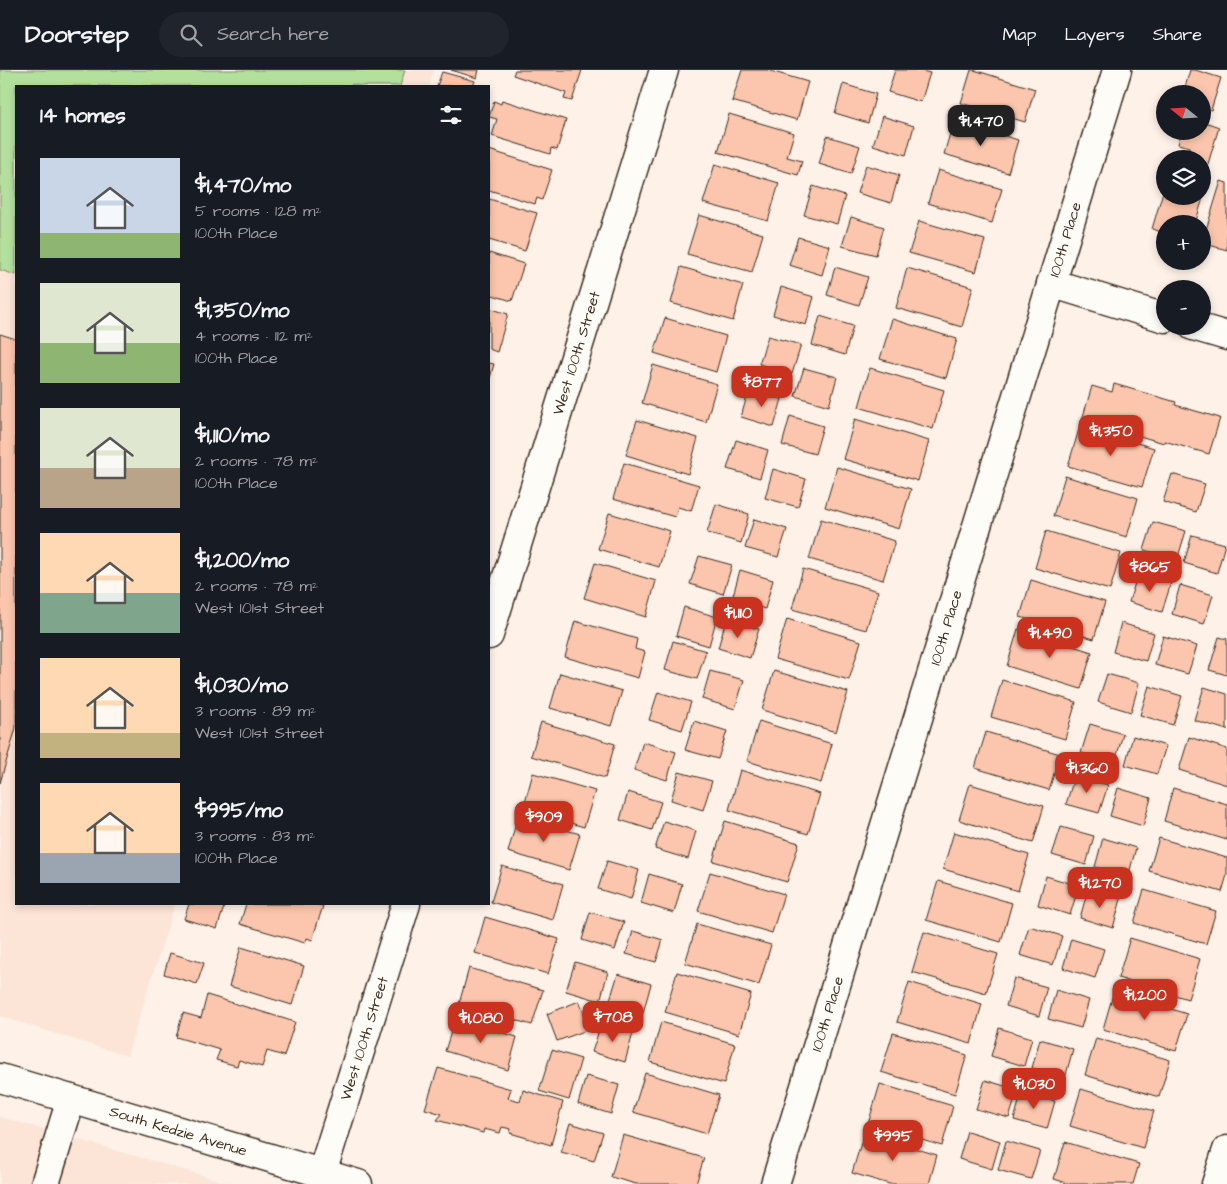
<!DOCTYPE html>
<html lang="en">
<head>
<meta charset="utf-8">
<style>
	body { margin:0; font-family:"Architects Daughter",sans-serif; background:#20242c; color:#f1f3f6; height:100vh; display:flex; flex-direction:column; font-size:19px; white-space:nowrap }
	* { box-sizing:border-box; margin:0 }
	p { font-size:16px; color:#9ea1a6 }
	.icon { flex:none; width:28px; height:28px; fill:none; stroke:currentColor; stroke-width:2; stroke-linecap:round; stroke-linejoin:round }
	.map { position:relative; flex:1; overflow:hidden }
	.side { position:absolute; left:15px; top:15px; width:475px; height:820px; display:flex; flex-direction:column; background:#171b24; border-radius:0px; box-shadow:0 2px 8px #0003 }
	.side>* { flex:none }
	.needle { width:32px; rotate:288deg }
	.controls { position:absolute; left:1156px; top:15px; display:grid; gap:10px }
	.controls a { display:grid; place-items:center; width:55px; height:55px; border-radius:50%; background:#171b24; box-shadow:0 2px 8px #0003; font-size:25px }
	.price { position:absolute; translate:-50% -42px; padding:0 11px; border-radius:10px; background:#c8321e; color:#fff; font-size:16px; line-height:32px; filter:drop-shadow(0 1px 2px #0008) }
	.price::after { content:''; position:absolute; left:50%; top:30px; width:15px; height:11px; margin-left:-8px; background:inherit; clip-path:polygon(0 0,100% 0,50% 100%) }
	.price.active { background:#222; color:#fff }
	ul { padding:0; list-style:none }
	li { display:flex; align-items:center; gap:15px; height:125px; padding:0 25px }
	li span { display:grid; place-items:center; flex:none; width:140px; height:100px; border-radius:0px; color:#555 }
	li>.icon { margin-inline-start:auto }
	span .icon { width:60px; height:60px; fill:#fffc; stroke-width:1 }
	li b { font-size:21px }
	h2 { display:flex; justify-content:space-between; align-items:center; height:60px; padding:0 25px; font-size:21px }
	header { display:flex; align-items:center; gap:30px; box-sizing:border-box; height:70px; padding:0 25px; background:#171b24; border-bottom:1px solid #363941 }
	header strong { font-size:24px }
	nav { display:flex; gap:28px; margin-inline-start:auto; font-size:18px }
	.search { width:350px; height:45px; background:#20242c; display:flex; align-items:center; gap:12px; box-sizing:border-box; padding:0 18px; border-radius:28px; color:#9ea1a6; font-size:19px }
	.map>svg:first-child { display:block }
	.built { fill:#fce4d6 }
	.green { fill:#b4e09e; stroke:#78855e }
	.building { fill:#fbc6ad; stroke:#3b2a1e }
	.lines { fill:none; stroke-linecap:round; stroke-linejoin:round }
	.street-casing { stroke:#3b2a1e; stroke-width:31 }
	.secondary-casing { stroke:#3b2a1e; stroke-width:31 }
	.street { stroke:#fdfcf7; stroke-width:28 }
	.secondary { stroke:#fdfcf7; stroke-width:28 }
	.labels { text-anchor:middle; dominant-baseline:central; stroke-width:4; stroke-linejoin:round; paint-order:stroke }
	.street-label { font-size:15px; fill:#3b2a1e; stroke:#fdfcf7 }
</style>
</head>
<body>
<header>
<strong>Doorstep</strong>
<div class="search"><svg class="icon" aria-label="search" viewBox="0 0 24 24"><circle cx="10" cy="10" r="6"/><path d="M15 15l6 6"/></svg>Search here</div>
<nav><a>Map</a><a>Layers</a><a>Share</a></nav>
</header>
<div class="map">
<svg width="1227" height="1114" viewBox="0 0 1227 1114">
	<rect width="100%" height="100%" fill="#fdf1e8"/>
	<filter id="ink" filterUnits="userSpaceOnUse"><feTurbulence type="fractalNoise" baseFrequency=".02" numOctaves="2"/><feDisplacementMap in="SourceGraphic" scale="10" xChannelSelector="R" yChannelSelector="G"/><feConvolveMatrix kernelMatrix="1 2 1 2 8 2 1 2 1" color-interpolation-filters="sRGB"/></filter>
	<g filter="url(#ink)">
		<g class="built">
			<path d="M0,0H434L429,16H16V834H175L127,986L0,946Z"/>
			<path d="M0,1047L232,1114H0Z"/>
		</g>
		<path class="green" d="M0,0H405L400,16H360L352,14L351,16H16V205L0,200Z"/>
		<g class="building">
			<path d="M451,0H479L477,8Z"/>
			<path d="M515,0H582L572,31L564,29L566,23L513,5Z"/>
			<path d="M742,0H767L808,12L797,50L732,31Z"/>
			<path d="M895,0H918L930,3L921,32L888,22Z"/>
			<path d="M971,0H974L1035,19L1025,52L961,33Z"/>
			<path d="M1190,0H1195L1221,8L1211,40L1202,38V24H1183Z"/>
			<path d="M442,2L475,11L473,16H437Z"/>
			<path d="M843,14L876,24L868,53L835,43Z"/>
			<path d="M502,30L566,50L557,80L551,78L550,84L492,66L497,49L489,47L494,31L501,34Z"/>
			<path d="M729,44L794,63L787,87L802,91L798,105L718,82Z"/>
			<path d="M882,46L914,56L906,85L873,75Z"/>
			<path d="M954,50L1018,70L1008,103L944,84Z"/>
			<path d="M1202,51L1219,57L1205,104L1210,105L1195,154H1165V163L1152,159L1165,115V126H1202V89H1186L1190,77L1178,74L1182,61H1202Z"/>
			<path d="M827,66L860,76L851,104L819,94Z"/>
			<path d="M489,80L552,100L542,130L537,128L535,134L489,120Z"/>
			<path d="M715,94L779,113L768,151L703,133Z"/>
			<path d="M866,95L899,105L891,133L857,123Z"/>
			<path d="M938,100L1002,119L992,153L928,133Z"/>
			<path d="M1221,111L1227,113V180L1202,173Z"/>
			<path d="M813,116L845,126L837,154L804,145Z"/>
			<path d="M489,129L537,143L525,181L489,170Z"/>
			<path d="M699,145L763,164L752,202L687,184Z"/>
			<path d="M851,147L884,157L876,185L842,176Z"/>
			<path d="M919,151L985,170L976,202L909,183Z"/>
			<path d="M798,167L830,176L822,205L789,195Z"/>
			<path d="M489,183L524,194L512,231L489,224Z"/>
			<path d="M681,197L743,215L733,251L671,233Z"/>
			<path d="M835,197L868,207L859,235L827,225Z"/>
			<path d="M907,198L973,217L962,257L896,238Z"/>
			<path d="M781,217L814,227L806,255L773,245Z"/>
			<path d="M489,238L508,244L497,282L489,279Z"/>
			<path d="M820,246L853,256L845,285L812,275Z"/>
			<path d="M665,248L726,266L716,302L654,283Z"/>
			<path d="M892,249L957,269L946,308L880,289Z"/>
			<path d="M0,264L16,269V658L0,713Z"/>
			<path d="M768,266L801,275L792,304L759,294Z"/>
			<path d="M489,293L494,294L489,312Z"/>
			<path d="M653,295L717,314L706,352L642,333Z"/>
			<path d="M804,298L837,307L829,336L795,326Z"/>
			<path d="M870,298L944,320L933,359L859,337Z"/>
			<path d="M1114,314L1176,332L1175,335L1220,348L1209,384L1164,371V373L1082,350L1092,316L1112,322Z"/>
			<path d="M749,319L782,329L774,357L741,347Z"/>
			<path d="M790,346L823,356L815,384L782,375Z"/>
			<path d="M855,349L929,371L918,411L843,389Z"/>
			<path d="M637,350L698,368L688,404L626,385Z"/>
			<path d="M1080,356L1154,378L1142,417L1068,396Z"/>
			<path d="M736,370L768,380L760,408L727,399Z"/>
			<path d="M624,393L699,415L691,441L678,437L675,447L613,429Z"/>
			<path d="M837,397L911,419L899,459L825,437Z"/>
			<path d="M773,399L806,409L798,437L765,428Z"/>
			<path d="M1172,404L1205,414L1196,442L1163,432Z"/>
			<path d="M1065,406L1138,428L1127,467L1053,446Z"/>
			<path d="M716,434L749,444L741,473L707,463Z"/>
			<path d="M609,443L670,461L659,497L598,479Z"/>
			<path d="M754,449L787,459L778,487L745,478Z"/>
			<path d="M821,449L895,471L883,510L809,489Z"/>
			<path d="M1153,452L1186,461L1177,490L1144,480Z"/>
			<path d="M1046,461L1121,483L1110,520L1035,498Z"/>
			<path d="M1192,465L1225,474L1217,503L1184,493Z"/>
			<path d="M699,486L732,495L723,524L690,514Z"/>
			<path d="M595,493L656,511L646,547L584,528Z"/>
			<path d="M803,499L878,521L866,560L792,539Z"/>
			<path d="M740,500L773,510L765,539L732,529Z"/>
			<path d="M1138,503L1171,513L1162,542L1129,532Z"/>
			<path d="M1031,510L1105,532L1094,569L1020,547Z"/>
			<path d="M1180,515L1213,525L1204,554L1172,544Z"/>
			<path d="M684,537L717,547L709,576L676,566Z"/>
			<path d="M787,549L861,571L849,610L775,589Z"/>
			<path d="M726,550L759,559L750,588L718,578Z"/>
			<path d="M575,551L637,569L635,579L645,582L638,608L565,587Z"/>
			<path d="M1121,553L1154,563L1146,591L1113,582Z"/>
			<path d="M1018,559L1092,582L1081,619L1007,596Z"/>
			<path d="M1163,566L1197,576L1188,604L1155,595Z"/>
			<path d="M1219,567L1227,569V605L1209,600Z"/>
			<path d="M673,571L706,581L697,609L665,600Z"/>
			<path d="M710,601L744,610L735,639L702,629Z"/>
			<path d="M774,601L848,622L836,662L762,640Z"/>
			<path d="M560,603L622,621L611,656L550,638Z"/>
			<path d="M1107,604L1139,613L1131,642L1098,632Z"/>
			<path d="M1002,610L1076,632L1065,669L991,647Z"/>
			<path d="M1149,616L1182,626L1173,655L1140,645Z"/>
			<path d="M1204,617L1227,624V660L1194,650Z"/>
			<path d="M658,622L691,632L682,660L649,650Z"/>
			<path d="M694,651L727,661L718,689L685,680Z"/>
			<path d="M759,651L832,674L821,713L747,691Z"/>
			<path d="M541,652L615,674L605,708L531,686Z"/>
			<path d="M1090,654L1123,664L1115,692L1081,683Z"/>
			<path d="M986,662L1060,684L1049,720L975,698Z"/>
			<path d="M1133,666L1166,676L1157,704L1125,695Z"/>
			<path d="M1189,667L1227,679V715L1179,700Z"/>
			<path d="M643,672L676,682L667,710L634,700Z"/>
			<path d="M740,700L820,724L808,764L729,740Z"/>
			<path d="M679,702L712,711L703,740L671,730Z"/>
			<path d="M533,703L595,721L584,757L523,739Z"/>
			<path d="M1075,705L1108,715L1099,743L1066,734Z"/>
			<path d="M970,714L1044,736L1033,773L959,750Z"/>
			<path d="M1118,718L1151,728L1143,756L1110,746Z"/>
			<path d="M1173,718L1227,734V770L1164,751Z"/>
			<path d="M628,722L661,732L652,760L620,750Z"/>
			<path d="M518,746L580,764L569,800L508,782Z"/>
			<path d="M664,751L696,761L688,789L655,779Z"/>
			<path d="M725,751L799,773L787,812L713,791Z"/>
			<path d="M1061,757L1094,766L1086,795L1052,785Z"/>
			<path d="M954,762L1029,785L1018,821L943,799Z"/>
			<path d="M1103,768L1136,778L1128,807L1095,797Z"/>
			<path d="M1159,768L1227,788V805L1222,822L1149,801Z"/>
			<path d="M607,791L639,800L631,829L598,819Z"/>
			<path d="M502,796L563,814L553,850L491,832Z"/>
			<path d="M710,802L784,824L772,863L698,841Z"/>
			<path d="M649,804L682,814L674,843L641,833Z"/>
			<path d="M1046,806L1079,816L1070,845L1038,835Z"/>
			<path d="M938,811L1012,833L1001,872L926,850Z"/>
			<path d="M1088,819L1121,829L1113,858L1080,848Z"/>
			<path d="M1144,820L1216,841L1206,874L1134,853Z"/>
			<path d="M189,834H225L217,859L184,849Z"/>
			<path d="M246,834H314L323,836L312,870L307,868L305,873L240,854Z"/>
			<path d="M590,842L624,852L615,880L582,870Z"/>
			<path d="M485,847L559,869L548,904L475,883Z"/>
			<path d="M697,854L771,875L759,915L685,893Z"/>
			<path d="M1029,856L1062,866L1053,895L1020,885Z"/>
			<path d="M633,861L663,870L656,892L626,884Z"/>
			<path d="M924,862L998,884L986,923L912,902Z"/>
			<path d="M1130,868L1200,889L1188,929L1118,908Z"/>
			<path d="M1071,869L1104,879L1095,908L1063,898Z"/>
			<path d="M241,877L304,896L292,935L229,916Z"/>
			<path d="M170,883L204,893L197,914L164,904Z"/>
			<path d="M575,892L608,902L600,931L566,921Z"/>
			<path d="M469,898L543,920L532,955L459,934Z"/>
			<path d="M677,902L751,924L739,964L665,942Z"/>
			<path d="M618,904L651,914L643,943L609,933Z"/>
			<path d="M1014,908L1047,917L1039,946L1006,936Z"/>
			<path d="M909,912L982,934L971,974L897,952Z"/>
			<path d="M1056,920L1089,930L1081,958L1048,949Z"/>
			<path d="M1114,921L1187,944L1176,981L1103,959Z"/>
			<path d="M207,925L295,952L284,986L267,981L262,997L239,990L237,996L216,990L220,980L176,967L183,943L201,948Z"/>
			<path d="M579,931L590,959L557,971L547,944Z"/>
			<path d="M455,949L517,967L508,1000L445,981Z"/>
			<path d="M661,952L735,974L724,1014L650,992Z"/>
			<path d="M601,954L633,963L625,992L592,982Z"/>
			<path d="M999,958L1032,968L1024,996L991,986Z"/>
			<path d="M893,963L967,985L955,1024L881,1002Z"/>
			<path d="M1096,968L1170,990L1159,1027L1085,1005Z"/>
			<path d="M1040,969L1073,979L1065,1008L1032,998Z"/>
			<path d="M552,980L581,989L569,1030L539,1021Z"/>
			<path d="M438,998L511,1019L508,1028L520,1031L523,1020L563,1032L551,1075L510,1063L511,1059L502,1057L500,1063L484,1059L483,1063L437,1050L442,1044L425,1039Z"/>
			<path d="M645,1003L719,1025L707,1064L633,1042Z"/>
			<path d="M586,1006L619,1015L611,1044L578,1034Z"/>
			<path d="M985,1010L1018,1020L1009,1048L976,1039Z"/>
			<path d="M880,1014L953,1036L942,1076L868,1054Z"/>
			<path d="M1081,1019L1154,1041L1143,1078L1070,1056Z"/>
			<path d="M1022,1021L1055,1031L1047,1059L1014,1050Z"/>
			<path d="M570,1053L603,1063L594,1091L561,1082Z"/>
			<path d="M967,1061L1000,1071L992,1099L959,1089Z"/>
			<path d="M864,1063L937,1085L929,1114H889L852,1103Z"/>
			<path d="M623,1065L704,1088L696,1114H636L611,1107Z"/>
			<path d="M1006,1071L1040,1081L1031,1109L998,1100Z"/>
			<path d="M1065,1072L1139,1094L1133,1114H1070L1054,1109Z"/>
		</g>
		<g class="lines">
			<g class="street-casing">
				<g id="street">
					<path d="M1051,213L1165,248"/>
					<path d="M1193,256L1227,266"/>
					<path id="s1" d="M489,565L664,0"/>
					<path id="s2" d="M322,1103L406,834"/>
					<path d="M45,1114L71,1029"/>
					<path id="s3" d="M775,1114L1117,0"/>
					<path d="M1216,1114L1227,1080"/>
				</g>
			</g>
			<g class="secondary-casing">
				<g id="secondary">
					<path id="s4" d="M0,1008L358,1114"/>
				</g>
			</g>
			<use href="#street" class="street"/>
			<use href="#secondary" class="secondary"/>
		</g>
	</g>
	<g class="labels">
		<g class="street-label">
			<text stroke="none"><textPath href="#s3" startOffset="988">100th Place</textPath></text>
			<text stroke="none"><textPath href="#s1" startOffset="295">West 100th Street</textPath></text>
			<text stroke="none"><textPath href="#s3" startOffset="582">100th Place</textPath></text>
			<text stroke="none"><textPath href="#s3" startOffset="178">100th Place</textPath></text>
			<text stroke="none"><textPath href="#s2" startOffset="141">West 100th Street</textPath></text>
			<text stroke="none"><textPath href="#s4" startOffset="186">South Kedzie Avenue</textPath></text>
		</g>
	</g>
</svg>
<div class="controls">
<a><svg class="needle" viewBox="-14 -14 28 28"><path d="M0-13l5 13h-10z" fill="#e53935"/><path d="M0 13l5-13h-10z" fill="#9ea1a6"/></svg></a>
<a><svg class="icon" aria-label="layers" viewBox="0 0 24 24"><path d="M12 4l9 5-9 5-9-5zM3 14l9 5 9-5"/></svg></a>
<a>+</a>
<a>−</a>
</div>
<b class="price active" style="left:981px;top:77px">$1,470</b>
<b class="price" style="left:762px;top:338px">$877</b>
<b class="price" style="left:1111px;top:387px">$1,350</b>
<b class="price" style="left:1150px;top:523px">$865</b>
<b class="price" style="left:738px;top:569px">$1,110</b>
<b class="price" style="left:1050px;top:589px">$1,490</b>
<b class="price" style="left:1087px;top:724px">$1,360</b>
<b class="price" style="left:544px;top:773px">$909</b>
<b class="price" style="left:1100px;top:839px">$1,270</b>
<b class="price" style="left:1145px;top:951px">$1,200</b>
<b class="price" style="left:613px;top:973px">$708</b>
<b class="price" style="left:481px;top:974px">$1,080</b>
<b class="price" style="left:1034px;top:1040px">$1,030</b>
<b class="price" style="left:893px;top:1092px">$995</b>
<section class="side">
<h2>14 homes<svg class="icon" aria-label="filters" viewBox="0 0 24 24"><path d="M4 7h16M4 17h16"/><circle cx="9" cy="7" r="2"/><circle cx="15" cy="17" r="2"/></svg></h2>
<ul>
<li><span style="background:linear-gradient(#c9d6e8 75%,#8fb573 0)"><svg class="icon" aria-label="home" viewBox="0 0 24 24"><path d="M3 11l9-7 9 7M6 9v11h12V9"/></svg></span><div><b>$1,470/mo</b><p>5 rooms · 128 m²</p><p>100th Place</p></div></li>
<li><span style="background:linear-gradient(#dfe7d0 60%,#8fb573 0)"><svg class="icon" aria-label="home" viewBox="0 0 24 24"><path d="M3 11l9-7 9 7M6 9v11h12V9"/></svg></span><div><b>$1,350/mo</b><p>4 rooms · 112 m²</p><p>100th Place</p></div></li>
<li><span style="background:linear-gradient(#dfe7d0 60%,#b9a48a 0)"><svg class="icon" aria-label="home" viewBox="0 0 24 24"><path d="M3 11l9-7 9 7M6 9v11h12V9"/></svg></span><div><b>$1,110/mo</b><p>2 rooms · 78 m²</p><p>100th Place</p></div></li>
<li><span style="background:linear-gradient(#ffd9b3 60%,#7fa58c 0)"><svg class="icon" aria-label="home" viewBox="0 0 24 24"><path d="M3 11l9-7 9 7M6 9v11h12V9"/></svg></span><div><b>$1,200/mo</b><p>2 rooms · 78 m²</p><p>West 101st Street</p></div></li>
<li><span style="background:linear-gradient(#ffd9b3 75%,#c2b280 0)"><svg class="icon" aria-label="home" viewBox="0 0 24 24"><path d="M3 11l9-7 9 7M6 9v11h12V9"/></svg></span><div><b>$1,030/mo</b><p>3 rooms · 89 m²</p><p>West 101st Street</p></div></li>
<li><span style="background:linear-gradient(#ffd9b3 70%,#9aa5b1 0)"><svg class="icon" aria-label="home" viewBox="0 0 24 24"><path d="M3 11l9-7 9 7M6 9v11h12V9"/></svg></span><div><b>$995/mo</b><p>3 rooms · 83 m²</p><p>100th Place</p></div></li>
</ul>
</section>
</div>
</body>
</html>
